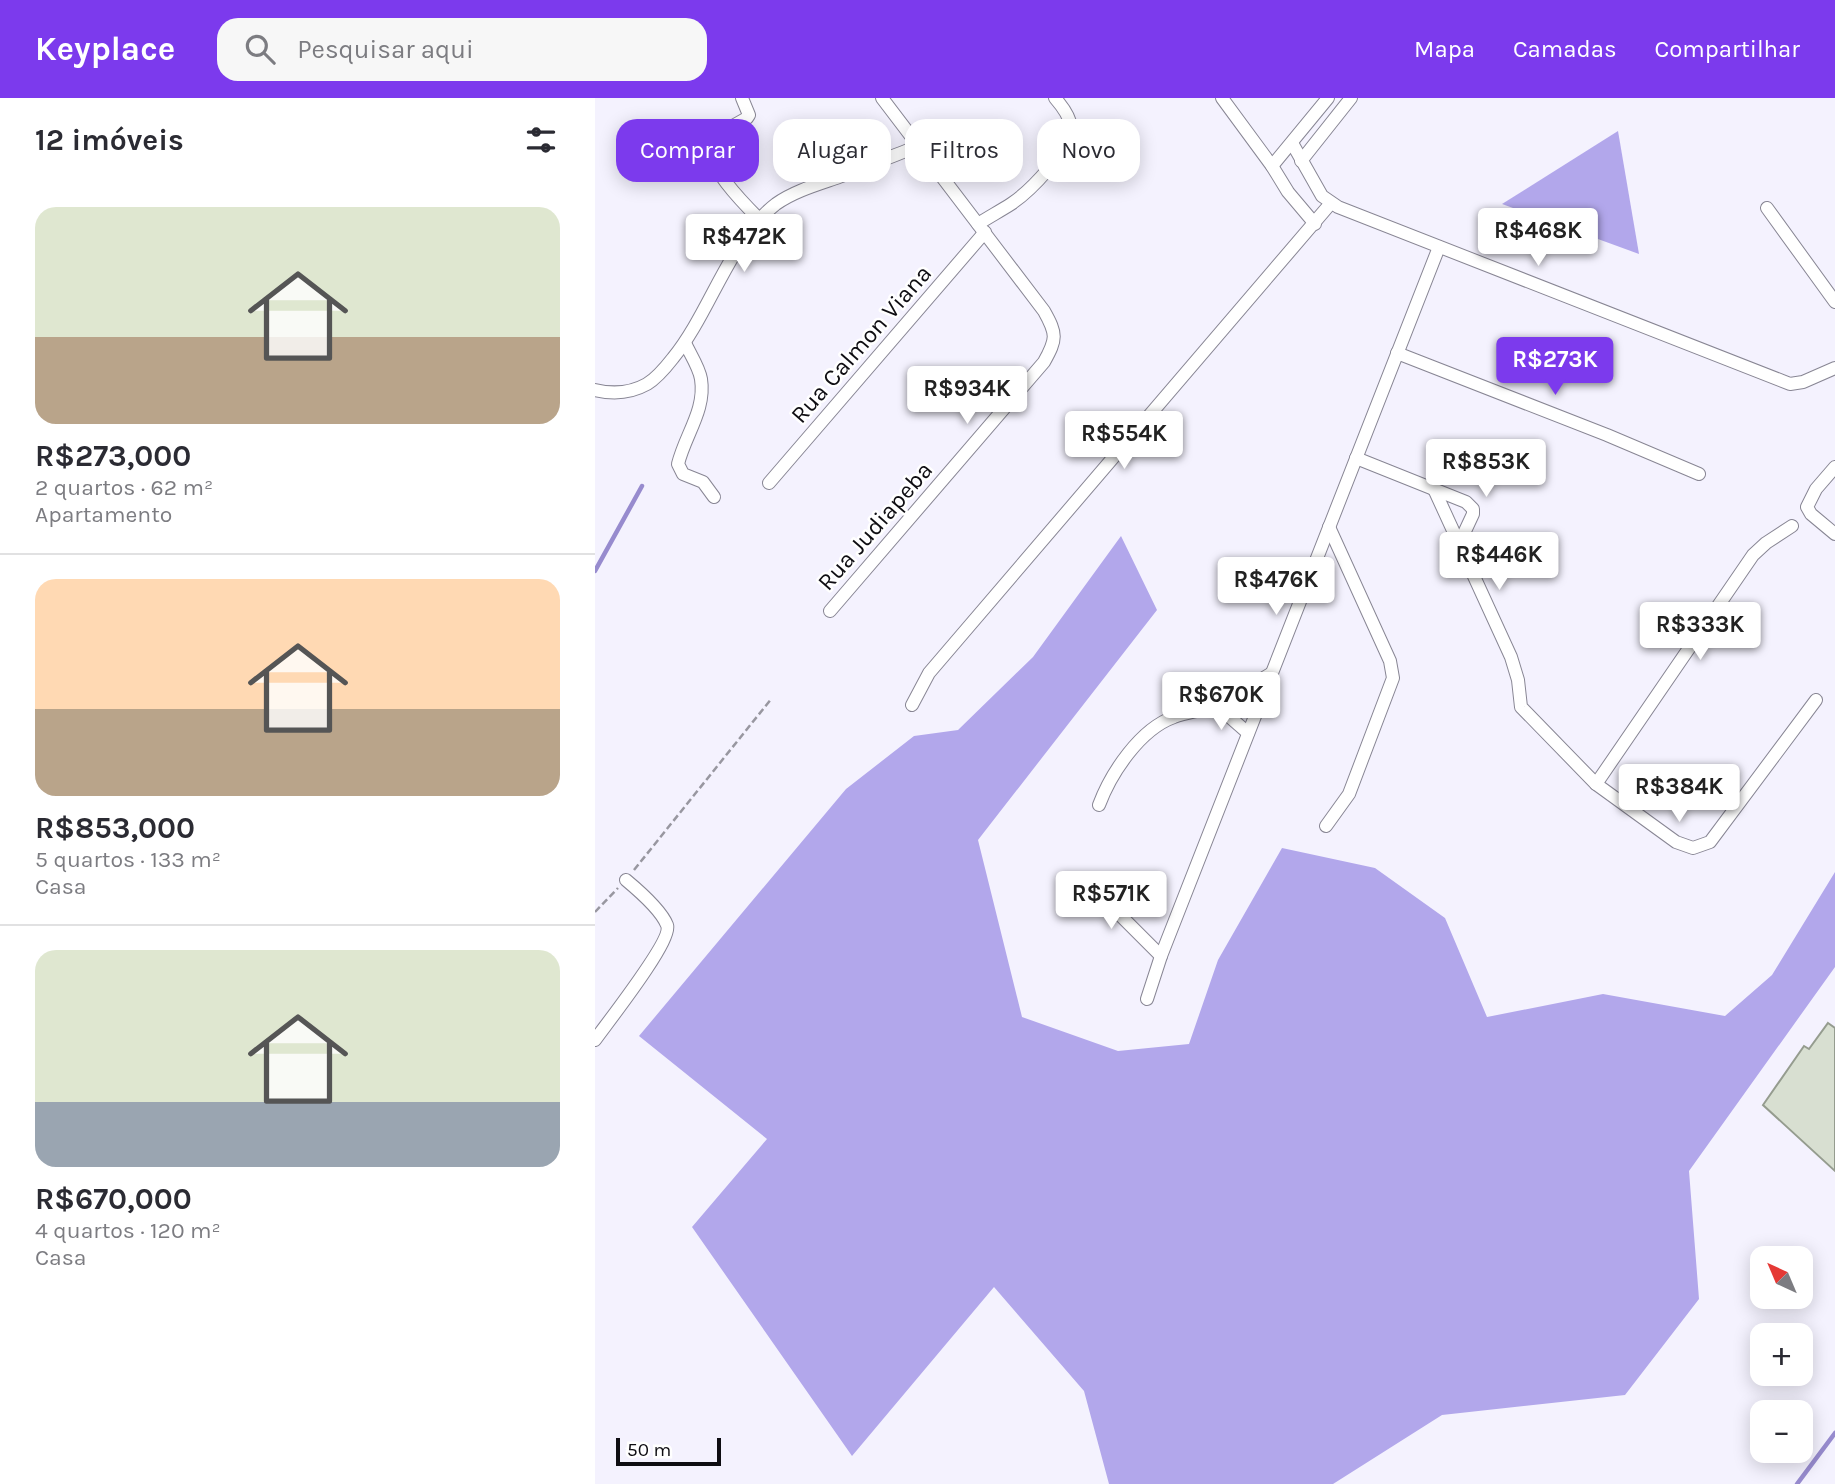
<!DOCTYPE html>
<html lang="pt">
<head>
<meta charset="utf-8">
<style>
	body { margin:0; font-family:Karla,sans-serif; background:#f7f7f7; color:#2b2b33; height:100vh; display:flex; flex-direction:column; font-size:26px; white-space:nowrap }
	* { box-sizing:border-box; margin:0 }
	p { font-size:23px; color:#7c7c81 }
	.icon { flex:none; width:38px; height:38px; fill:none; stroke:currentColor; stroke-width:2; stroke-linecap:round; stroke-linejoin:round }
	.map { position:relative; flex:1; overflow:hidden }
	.sheet { display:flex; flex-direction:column; background:#fff; width:595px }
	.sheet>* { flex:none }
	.banner { position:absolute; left:21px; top:21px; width:665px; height:63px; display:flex; gap:14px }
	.needle { width:46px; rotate:316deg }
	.tools { position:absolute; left:1155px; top:1148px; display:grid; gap:14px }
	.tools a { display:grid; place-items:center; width:63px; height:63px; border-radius:14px; background:#fff; box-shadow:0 4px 18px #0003; font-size:35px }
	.scale { position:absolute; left:21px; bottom:18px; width:105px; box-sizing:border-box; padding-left:7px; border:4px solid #0e0d12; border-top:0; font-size:19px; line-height:24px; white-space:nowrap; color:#0e0d12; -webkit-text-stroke:5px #fff; paint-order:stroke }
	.price { position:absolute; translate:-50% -60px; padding:0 16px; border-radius:7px; background:#fff; color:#222; font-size:23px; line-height:46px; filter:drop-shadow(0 2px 4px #0008) }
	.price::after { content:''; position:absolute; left:50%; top:42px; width:21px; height:16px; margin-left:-10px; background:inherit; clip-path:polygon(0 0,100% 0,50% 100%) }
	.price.selected { background:#7c3aed; color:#fff }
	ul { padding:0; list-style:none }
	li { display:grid; align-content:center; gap:14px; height:371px; padding:0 35px }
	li+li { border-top:2px solid #e1e1e2 }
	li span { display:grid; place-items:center; height:217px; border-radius:21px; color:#555 }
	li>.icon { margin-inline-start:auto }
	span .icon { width:126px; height:126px; fill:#fffc; stroke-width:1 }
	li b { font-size:30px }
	h2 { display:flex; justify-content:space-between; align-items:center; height:84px; padding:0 35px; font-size:30px }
	.tag { padding:0 24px; border-radius:21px; background:#fff; box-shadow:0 4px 18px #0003; font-size:24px; line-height:63px }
	.tag.selected { background:#7c3aed; color:#fff }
	header { display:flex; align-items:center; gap:42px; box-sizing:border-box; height:98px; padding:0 35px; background:#7c3aed; color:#fff }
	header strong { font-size:33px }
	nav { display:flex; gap:38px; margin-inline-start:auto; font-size:24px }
	.search { width:490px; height:63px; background:#f7f7f7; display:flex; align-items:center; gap:18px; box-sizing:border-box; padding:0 24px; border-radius:21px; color:#7c7c81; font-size:26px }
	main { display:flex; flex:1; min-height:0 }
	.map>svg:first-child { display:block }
	.forest { fill:#b2a7eb }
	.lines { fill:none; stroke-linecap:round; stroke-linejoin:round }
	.stream { stroke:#978bce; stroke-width:4.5 }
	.building { fill:#d8dfd1; stroke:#959c8f; stroke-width:2 }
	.street-casing { stroke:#888694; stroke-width:14 }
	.path { stroke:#9897a0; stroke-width:2.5; stroke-dasharray:7 3.5; stroke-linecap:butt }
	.street { stroke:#fff; stroke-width:12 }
	.labels { text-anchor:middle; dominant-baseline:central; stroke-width:5; stroke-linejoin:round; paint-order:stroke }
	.street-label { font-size:24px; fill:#0e0d12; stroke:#fff }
</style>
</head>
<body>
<header>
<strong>Keyplace</strong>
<div class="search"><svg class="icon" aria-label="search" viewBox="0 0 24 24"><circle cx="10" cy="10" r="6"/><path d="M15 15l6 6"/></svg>Pesquisar aqui</div>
<nav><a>Mapa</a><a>Camadas</a><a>Compartilhar</a></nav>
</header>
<main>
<section class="sheet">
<h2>12 imóveis<svg class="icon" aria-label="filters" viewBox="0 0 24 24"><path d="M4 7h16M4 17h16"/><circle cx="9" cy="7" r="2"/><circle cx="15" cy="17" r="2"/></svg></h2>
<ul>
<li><span style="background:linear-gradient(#dfe7d0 60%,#b9a48a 0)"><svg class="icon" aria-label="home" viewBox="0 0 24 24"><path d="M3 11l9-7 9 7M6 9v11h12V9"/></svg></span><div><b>R$273,000</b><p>2 quartos · 62 m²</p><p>Apartamento</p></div></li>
<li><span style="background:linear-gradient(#ffd9b3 60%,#b9a48a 0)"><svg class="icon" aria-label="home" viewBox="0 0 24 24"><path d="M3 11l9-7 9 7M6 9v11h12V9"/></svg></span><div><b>R$853,000</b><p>5 quartos · 133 m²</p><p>Casa</p></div></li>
<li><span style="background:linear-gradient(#dfe7d0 70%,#9aa5b1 0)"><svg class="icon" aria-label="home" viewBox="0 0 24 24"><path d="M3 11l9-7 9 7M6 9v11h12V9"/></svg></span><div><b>R$670,000</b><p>4 quartos · 120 m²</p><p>Casa</p></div></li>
</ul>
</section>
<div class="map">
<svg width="1240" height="1386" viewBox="0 0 1240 1386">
	<rect width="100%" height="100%" fill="#f4f2fe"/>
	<g class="forest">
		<path d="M1023,33L1044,156L907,106Z"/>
		<path d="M526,438L562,512L383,742L427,919L523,953L594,946L623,862L687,750L780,770L850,820L892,919L1008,896L1130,918L1177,877L1240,774V869L1094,1073L1104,1201L1030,1297L847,1317L738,1386H514L489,1293L399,1189L257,1358L97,1129L172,1041L44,938L251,691L319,638L363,632L438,559Z"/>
	</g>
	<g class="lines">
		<g class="stream">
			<path d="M0,473L47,388"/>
			<path d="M1202,1386L1240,1335"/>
		</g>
	</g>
	<path class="building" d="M1233,925L1240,930V1073L1168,1007L1209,948L1214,951Z"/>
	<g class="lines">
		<g class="street-casing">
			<g id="street">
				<path d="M147,0L154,17L152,20L113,42C110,67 148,105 165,122"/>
				<path d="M627,0L677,68L693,94L720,126"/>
				<path d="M697,45L727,98L743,109L1195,286L1208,284L1240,270"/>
				<path d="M706,63L756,0"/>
				<path d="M677,68L733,0"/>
				<path d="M1172,110L1240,204"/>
				<path d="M383,126C394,119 405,113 416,106C434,94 477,51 476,29C475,18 467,8 460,0"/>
				<path d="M90,245C95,256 104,269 106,281C111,312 90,337 83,366L88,376L108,384L119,399"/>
				<path d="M802,255L1012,337L1104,376"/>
				<path d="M0,292C17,296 36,295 52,286C62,280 71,269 78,260C115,215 135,141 181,106C199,93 224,86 244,79C271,69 297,58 324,48"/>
				<path d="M761,360L871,404L878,411V416L864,446"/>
				<path d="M1240,369L1221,391L1212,409L1216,416L1240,436"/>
				<path d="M174,385L390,134"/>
				<path d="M839,391L916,559L923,582L926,609L1001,686L1081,744L1098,750L1115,744L1221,602"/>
				<path d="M235,513L449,264C462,241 462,236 449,213L287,0"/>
				<path d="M317,607L334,575L736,105"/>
				<path d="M621,607L653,635"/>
				<path d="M1001,686L1158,457L1171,445L1197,428"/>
				<path d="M504,707C516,675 545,631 579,619C592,614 607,613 620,608C640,600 658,586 677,575"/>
				<path d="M731,728L754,696L798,580L795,563L734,429"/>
				<path d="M507,781L521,813L566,858"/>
				<path d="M552,901L566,858L844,149"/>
				<path d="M0,942C12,925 78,842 72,827C66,812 43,792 31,782"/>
			</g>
		</g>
		<g class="path">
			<path d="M39,772L177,600"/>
			<path d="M0,814L23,790"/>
		</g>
		<use href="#street" class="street"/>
	</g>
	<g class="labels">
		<g class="street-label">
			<text transform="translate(266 246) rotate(-49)">Rua Calmon Viana</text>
			<text transform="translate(280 428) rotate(-49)">Rua Judiapeba</text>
		</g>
	</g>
</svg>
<div class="tools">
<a><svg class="needle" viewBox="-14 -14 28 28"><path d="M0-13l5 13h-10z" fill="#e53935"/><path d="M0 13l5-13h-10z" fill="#7c7c81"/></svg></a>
<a>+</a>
<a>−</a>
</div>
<div class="scale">50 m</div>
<b class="price" style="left:943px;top:170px">R$468K</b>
<b class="price" style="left:149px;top:176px">R$472K</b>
<b class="price selected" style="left:960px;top:299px">R$273K</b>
<b class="price" style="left:372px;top:328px">R$934K</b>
<b class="price" style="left:529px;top:373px">R$554K</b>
<b class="price" style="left:891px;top:401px">R$853K</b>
<b class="price" style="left:904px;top:494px">R$446K</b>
<b class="price" style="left:681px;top:519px">R$476K</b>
<b class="price" style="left:1105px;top:564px">R$333K</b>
<b class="price" style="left:626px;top:634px">R$670K</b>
<b class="price" style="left:1084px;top:726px">R$384K</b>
<b class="price" style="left:516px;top:833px">R$571K</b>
<div class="banner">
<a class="tag selected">Comprar</a>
<a class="tag">Alugar</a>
<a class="tag">Filtros</a>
<a class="tag">Novo</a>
</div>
</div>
</main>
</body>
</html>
